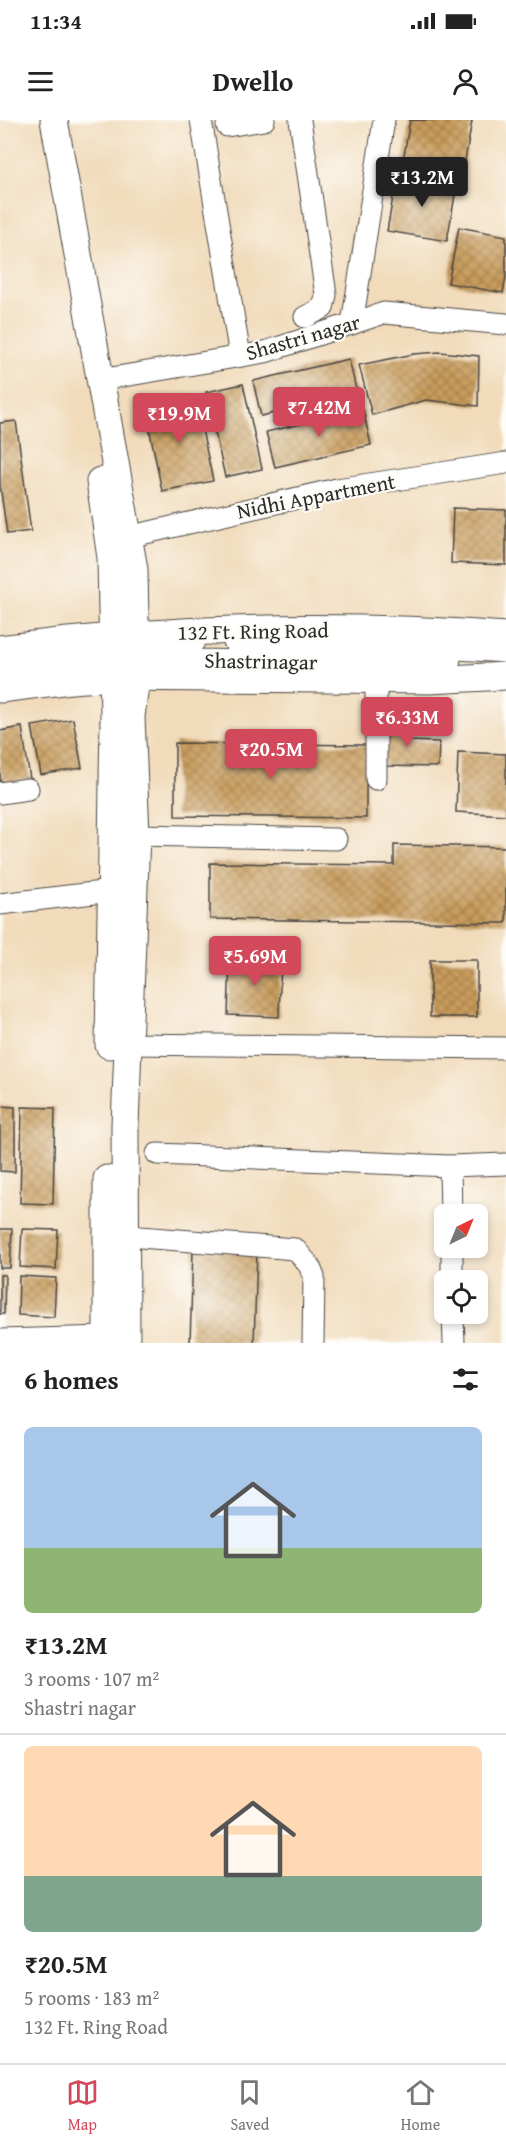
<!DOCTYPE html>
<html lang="en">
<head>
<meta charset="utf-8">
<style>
	body { margin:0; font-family:"Gentium Book Plus",serif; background:#f6f6f6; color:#222; height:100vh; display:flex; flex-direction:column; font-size:22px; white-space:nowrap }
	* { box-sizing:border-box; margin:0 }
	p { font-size:20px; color:#767676 }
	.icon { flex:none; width:33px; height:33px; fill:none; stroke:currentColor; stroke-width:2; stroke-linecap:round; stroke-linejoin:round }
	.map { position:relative; height:1223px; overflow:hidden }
	.details { display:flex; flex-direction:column; background:#fff; flex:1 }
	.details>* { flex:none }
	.needle { width:39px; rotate:43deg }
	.buttons { position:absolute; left:434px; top:1084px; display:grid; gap:12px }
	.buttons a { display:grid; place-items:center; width:54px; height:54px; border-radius:9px; background:#fff; box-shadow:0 3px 9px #0003; font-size:30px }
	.price { position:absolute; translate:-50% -51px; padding:0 14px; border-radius:6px; background:#d1495b; color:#fff; font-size:20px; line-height:39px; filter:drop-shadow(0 2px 3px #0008) }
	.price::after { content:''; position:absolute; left:50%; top:36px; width:18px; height:14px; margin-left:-9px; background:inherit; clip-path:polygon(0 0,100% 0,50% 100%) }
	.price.selected { background:#222; color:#fff }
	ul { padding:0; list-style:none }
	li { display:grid; align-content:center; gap:12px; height:318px; padding:0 24px }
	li+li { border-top:2px solid #e0e0e0 }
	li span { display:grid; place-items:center; height:186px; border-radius:9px; color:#555 }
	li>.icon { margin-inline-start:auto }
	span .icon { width:108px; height:108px; fill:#fffc; stroke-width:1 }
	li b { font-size:26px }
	h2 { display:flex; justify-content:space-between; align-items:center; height:72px; padding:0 24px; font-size:26px }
	.status { display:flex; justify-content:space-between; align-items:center; height:42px; padding:0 30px; background:#fff; direction:ltr }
	.status svg { height:16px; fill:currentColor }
	header { display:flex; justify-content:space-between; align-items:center; height:78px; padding:0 24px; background:#fff; font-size:27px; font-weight:700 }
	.dock { display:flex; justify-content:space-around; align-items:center; height:84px; border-top:2px solid #e0e0e0; background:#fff; font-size:16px; color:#767676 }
	.dock a { display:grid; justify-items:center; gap:3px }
	.dock .selected { color:#d1495b }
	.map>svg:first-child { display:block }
	.building { fill:url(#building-cross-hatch) }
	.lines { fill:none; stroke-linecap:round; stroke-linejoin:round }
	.minor-casing { stroke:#494541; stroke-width:23 }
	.major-casing { stroke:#494541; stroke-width:29 }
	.minor { stroke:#fff; stroke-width:21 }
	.major { stroke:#fff; stroke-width:27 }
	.labels { text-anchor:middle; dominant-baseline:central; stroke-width:4.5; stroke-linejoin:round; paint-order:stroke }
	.street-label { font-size:21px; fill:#2b2b2b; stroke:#fdfcf7 }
</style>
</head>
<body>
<div class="status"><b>11:34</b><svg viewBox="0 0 49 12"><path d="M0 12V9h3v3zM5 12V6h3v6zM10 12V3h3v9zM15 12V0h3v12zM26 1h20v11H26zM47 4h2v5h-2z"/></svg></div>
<header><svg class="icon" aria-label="menu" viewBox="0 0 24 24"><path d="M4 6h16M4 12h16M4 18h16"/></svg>Dwello<svg class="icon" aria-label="person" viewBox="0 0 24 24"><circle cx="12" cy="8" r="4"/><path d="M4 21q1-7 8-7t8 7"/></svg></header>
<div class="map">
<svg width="506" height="1223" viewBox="0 0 506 1223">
	<defs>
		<pattern id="building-cross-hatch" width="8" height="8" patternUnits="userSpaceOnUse" patternTransform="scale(1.5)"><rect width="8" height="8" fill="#c99c5b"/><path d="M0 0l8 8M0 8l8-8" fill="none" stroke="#a37f4b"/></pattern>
	</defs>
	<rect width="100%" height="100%" fill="#fdfcf7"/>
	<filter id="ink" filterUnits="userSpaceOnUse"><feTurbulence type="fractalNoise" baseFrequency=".0167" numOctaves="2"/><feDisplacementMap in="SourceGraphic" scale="12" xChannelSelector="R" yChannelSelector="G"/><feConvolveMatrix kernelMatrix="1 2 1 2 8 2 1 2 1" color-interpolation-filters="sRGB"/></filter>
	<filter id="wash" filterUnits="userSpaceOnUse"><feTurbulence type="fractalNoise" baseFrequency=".008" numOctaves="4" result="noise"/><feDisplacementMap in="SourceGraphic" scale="24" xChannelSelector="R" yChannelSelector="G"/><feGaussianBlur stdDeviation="1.35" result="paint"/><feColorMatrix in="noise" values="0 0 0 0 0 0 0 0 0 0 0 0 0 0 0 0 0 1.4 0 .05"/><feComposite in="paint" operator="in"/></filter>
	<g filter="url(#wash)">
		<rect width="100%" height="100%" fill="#f1dbbb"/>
		<g id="blocks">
			<g class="building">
				<path d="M410,0L472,1L462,58L402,47Z"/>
				<path d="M397,54L457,64L447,121L387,111Z"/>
				<path d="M459,107L506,116V157L503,173L448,163Z"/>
				<path d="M440,232L479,236L478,286L426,280L372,295L359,245L414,234Z"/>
				<path d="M349,239L357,274L261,296L253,261Z"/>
				<path d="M243,264L262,349L225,357L206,272Z"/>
				<path d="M195,277L213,361L162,371L145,287Z"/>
				<path d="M363,290L371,325L275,347L266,312Z"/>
				<path d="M16,301L31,411L7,414L0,365V303Z"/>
				<path d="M453,388L506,390V445L451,443Z"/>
				<path d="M73,599L82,648L41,655L32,606Z"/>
				<path d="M384,600H407V621L439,622L438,647L383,646Z"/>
				<path d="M22,607L30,659L0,664V611Z"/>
				<path d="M175,623L366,625V698L175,696Z"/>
				<path d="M458,632L506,634V695L456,692Z"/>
				<path d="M394,725L506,727V803L210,799V743L394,745Z"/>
				<path d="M230,837L281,839L279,897L228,895Z"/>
				<rect x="430" y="840" width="47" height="57"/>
				<path d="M0,986L15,987V1052L0,1051Z"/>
				<path d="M22,987L55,988L53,1084L20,1083Z"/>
				<path d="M0,1109H12L10,1148H0Z"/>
				<path d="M22,1109L58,1110L56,1149L20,1147Z"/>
				<path d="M193,1130L257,1132L254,1223H190Z"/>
				<path d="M0,1155H5L4,1194H0Z"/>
				<path d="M19,1156L56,1158L54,1197L18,1195Z"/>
			</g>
		</g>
	</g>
	<g filter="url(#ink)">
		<use href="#blocks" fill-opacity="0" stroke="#494541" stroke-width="1.5"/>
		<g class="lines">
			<g class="minor-casing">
				<g id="minor">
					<path d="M201,0L240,236"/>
					<path d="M300,0L326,175L323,188L305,197"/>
					<path d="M227,6L264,0"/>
					<path d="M352,204L384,0"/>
					<path d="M100,260L265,232L384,193L506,204"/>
					<path d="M128,417L337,369L506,343"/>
					<path d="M234,522L392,525L506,532"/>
					<path d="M154,536L192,540L393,543L450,540"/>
					<path d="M0,547L136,534L194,522"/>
					<path d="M376,559V659"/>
					<path d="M0,673L28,669"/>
					<path d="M136,715L336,719"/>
					<path d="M0,784L111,771"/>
					<path d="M127,924L506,928"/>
					<path d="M157,1034L450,1046L506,1044"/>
					<path d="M450,1046L451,1095"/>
					<path d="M127,1116L295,1129L309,1145L314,1157L313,1223"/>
					<path d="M452,1128V1161"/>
					<path d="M453,1194L454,1223"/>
					<path d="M0,1220L107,1217"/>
				</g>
			</g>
			<g class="major-casing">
				<g id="major">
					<path d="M54,0L134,449L136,557L131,597L136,715L125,1006L126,1223"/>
					<path d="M100,361L111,438L114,597L109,925"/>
					<path d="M0,529C168,507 337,503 506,516"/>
					<path d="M0,569L71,560L114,557L430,560L506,556"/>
					<path d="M107,1223V1059"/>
				</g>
			</g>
			<use href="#minor" class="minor"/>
			<use href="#major" class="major"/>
		</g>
	</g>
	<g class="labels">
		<g class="street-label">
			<text transform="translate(303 217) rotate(-16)">Shastri nagar</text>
			<text transform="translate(316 376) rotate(-11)">Nidhi Appartment</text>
			<text transform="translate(253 511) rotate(-1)">132 Ft. Ring Road</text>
			<text transform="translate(261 541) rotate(1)">Shastrinagar</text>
		</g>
	</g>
</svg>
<div class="buttons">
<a><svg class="needle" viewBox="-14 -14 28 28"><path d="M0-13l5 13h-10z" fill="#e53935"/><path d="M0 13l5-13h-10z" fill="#767676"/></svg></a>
<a><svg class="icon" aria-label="locate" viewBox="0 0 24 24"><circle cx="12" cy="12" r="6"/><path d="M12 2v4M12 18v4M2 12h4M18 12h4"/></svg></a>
</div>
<b class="price selected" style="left:422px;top:88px">₹13.2M</b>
<b class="price" style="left:319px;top:318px">₹7.42M</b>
<b class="price" style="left:179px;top:324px">₹19.9M</b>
<b class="price" style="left:407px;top:628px">₹6.33M</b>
<b class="price" style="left:271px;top:660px">₹20.5M</b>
<b class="price" style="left:255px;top:867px">₹5.69M</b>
</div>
<section class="details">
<h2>6 homes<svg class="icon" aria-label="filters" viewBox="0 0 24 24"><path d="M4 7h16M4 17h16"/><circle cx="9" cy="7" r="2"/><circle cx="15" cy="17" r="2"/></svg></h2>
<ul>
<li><span style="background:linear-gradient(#a9c7e8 65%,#8fb573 0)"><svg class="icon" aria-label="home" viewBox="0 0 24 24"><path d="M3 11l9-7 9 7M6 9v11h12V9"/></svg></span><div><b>₹13.2M</b><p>3 rooms · 107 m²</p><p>Shastri nagar</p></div></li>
<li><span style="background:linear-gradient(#ffd9b3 70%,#7fa58c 0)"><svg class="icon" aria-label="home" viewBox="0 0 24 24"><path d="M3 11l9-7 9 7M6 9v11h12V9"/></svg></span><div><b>₹20.5M</b><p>5 rooms · 183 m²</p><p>132 Ft. Ring Road</p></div></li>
</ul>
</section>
<nav class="dock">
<a class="selected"><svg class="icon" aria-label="map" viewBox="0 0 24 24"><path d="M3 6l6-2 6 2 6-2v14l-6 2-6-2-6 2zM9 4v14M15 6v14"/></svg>Map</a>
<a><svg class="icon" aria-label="saved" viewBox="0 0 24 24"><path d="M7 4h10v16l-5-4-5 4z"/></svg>Saved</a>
<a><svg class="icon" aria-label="home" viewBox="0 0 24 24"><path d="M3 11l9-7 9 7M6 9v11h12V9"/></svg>Home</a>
</nav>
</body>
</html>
